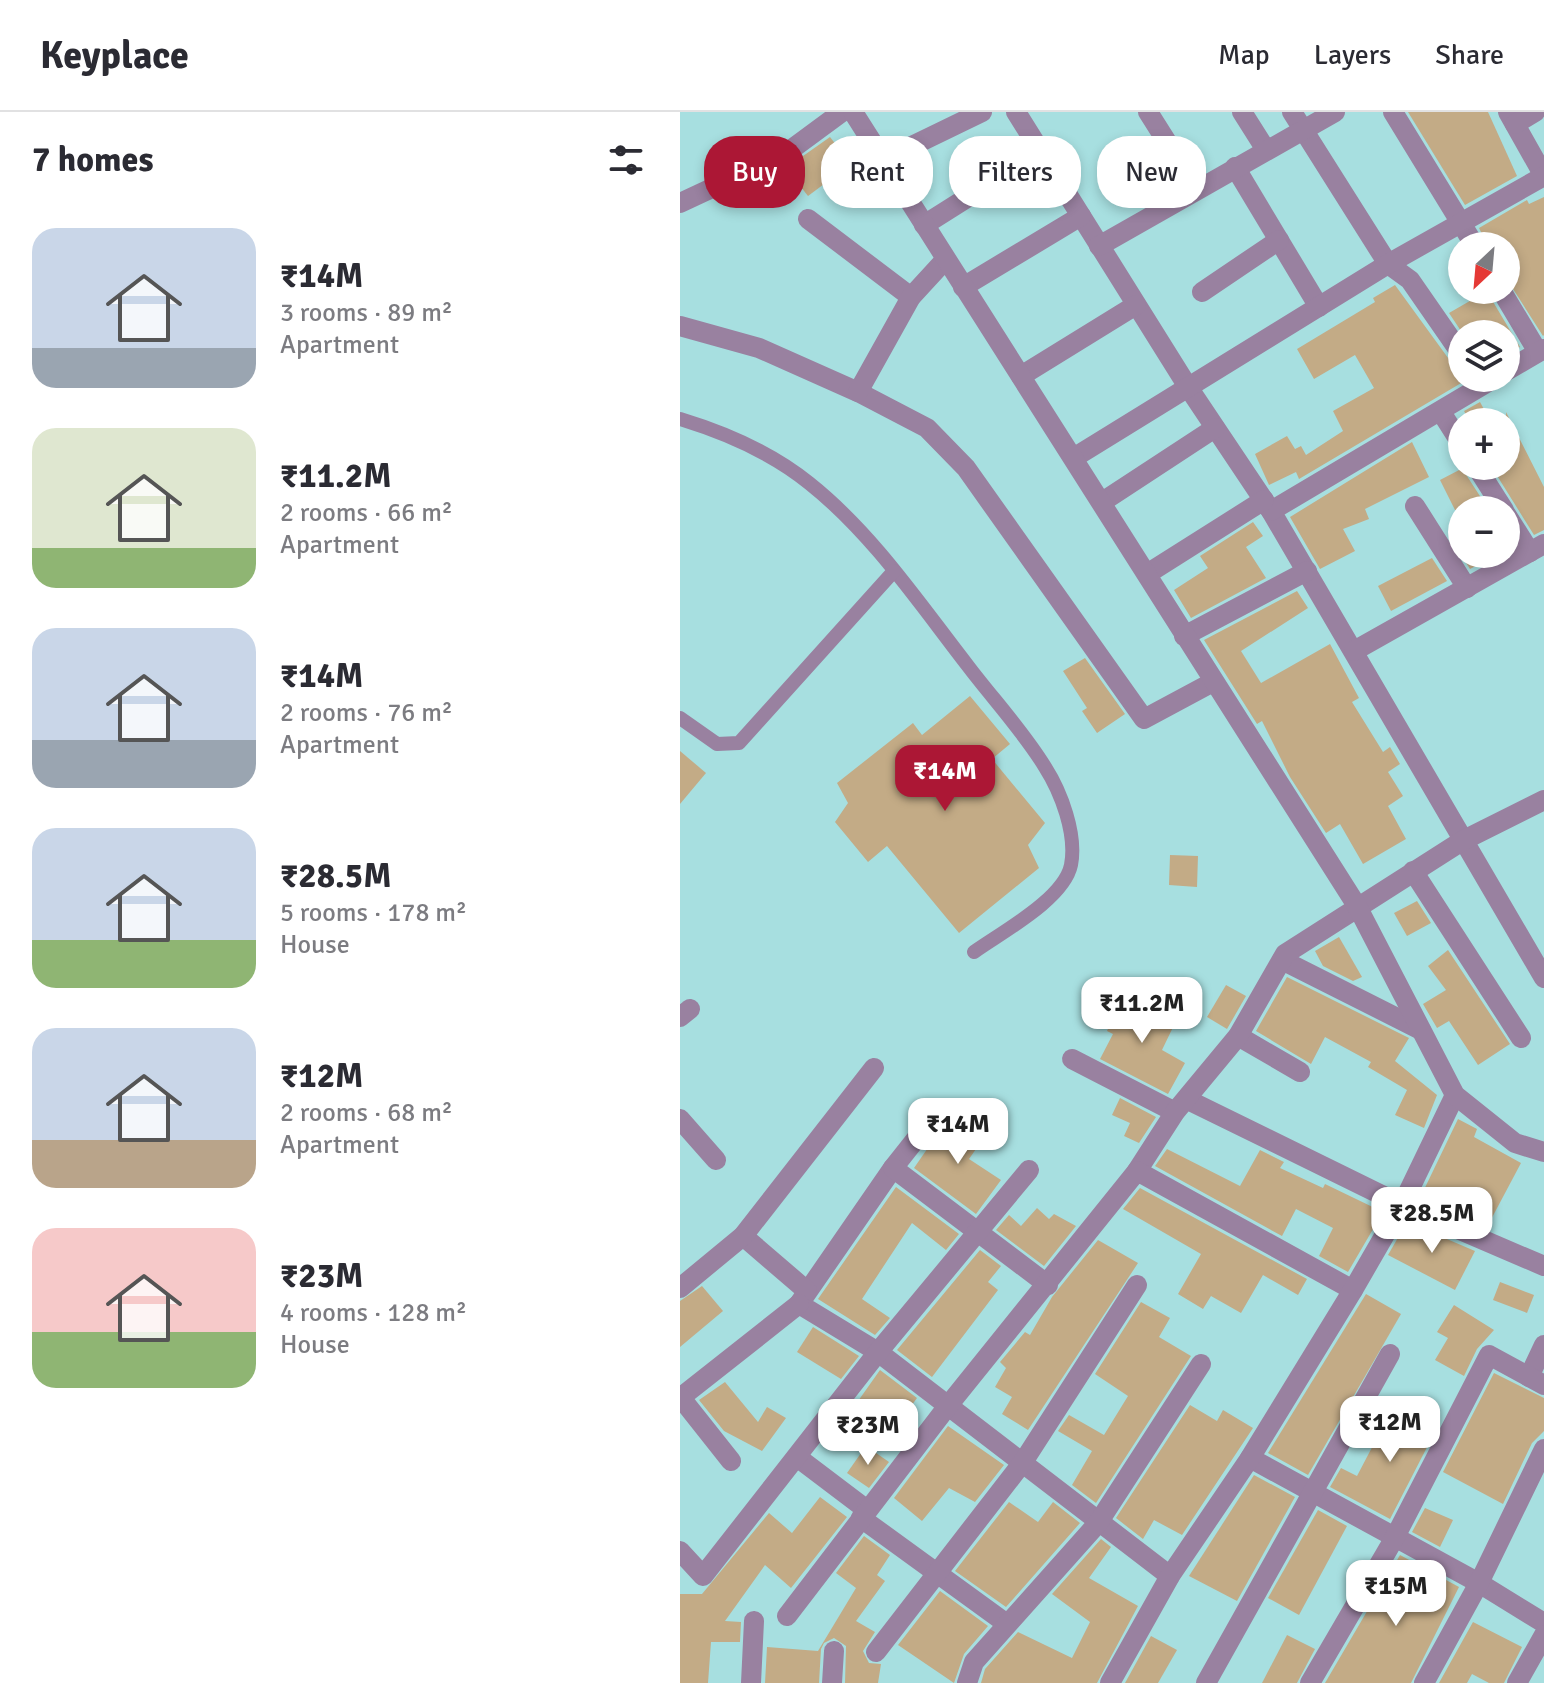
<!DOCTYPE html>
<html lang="en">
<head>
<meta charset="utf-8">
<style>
	body { margin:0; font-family:Signika,sans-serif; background:#f7f7f7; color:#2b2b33; height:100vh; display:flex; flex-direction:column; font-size:30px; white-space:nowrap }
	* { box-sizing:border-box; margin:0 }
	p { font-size:26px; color:#7c7c81 }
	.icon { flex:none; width:44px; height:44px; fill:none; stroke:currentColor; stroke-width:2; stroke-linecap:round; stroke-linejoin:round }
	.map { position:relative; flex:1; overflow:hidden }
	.side { display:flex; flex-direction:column; background:#fff; width:680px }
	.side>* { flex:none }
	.top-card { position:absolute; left:24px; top:24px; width:720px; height:72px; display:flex; gap:16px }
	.needle { width:52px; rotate:206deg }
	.buttons { position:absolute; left:768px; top:120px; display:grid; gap:16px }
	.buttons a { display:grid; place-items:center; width:72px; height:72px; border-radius:50%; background:#fff; box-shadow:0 4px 12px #0003; font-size:40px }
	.price { position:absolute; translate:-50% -68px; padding:0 18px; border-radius:16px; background:#fff; color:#222; font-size:26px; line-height:52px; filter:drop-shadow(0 2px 4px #0008) }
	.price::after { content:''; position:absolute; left:50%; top:48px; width:24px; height:18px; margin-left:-12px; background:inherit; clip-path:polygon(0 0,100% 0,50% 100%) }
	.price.selected { background:#ac1735; color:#fff }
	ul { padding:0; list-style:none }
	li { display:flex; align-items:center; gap:24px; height:200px; padding:0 32px }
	li span { display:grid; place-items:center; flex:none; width:224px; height:160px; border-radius:24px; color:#555 }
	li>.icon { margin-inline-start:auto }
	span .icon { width:96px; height:96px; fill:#fffc; stroke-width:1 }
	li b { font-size:34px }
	h2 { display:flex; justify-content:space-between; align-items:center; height:96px; padding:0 32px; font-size:34px }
	.chip { padding:0 28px; border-radius:32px; background:#fff; box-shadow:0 4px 12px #0003; font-size:28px; line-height:72px }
	.chip.selected { background:#ac1735; color:#fff }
	header { display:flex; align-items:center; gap:48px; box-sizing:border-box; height:112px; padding:0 40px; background:#fff; border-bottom:2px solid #e1e1e2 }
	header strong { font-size:38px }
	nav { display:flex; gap:44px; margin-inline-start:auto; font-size:28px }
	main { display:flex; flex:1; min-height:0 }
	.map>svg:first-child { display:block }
	.building { fill:#c3ab86 }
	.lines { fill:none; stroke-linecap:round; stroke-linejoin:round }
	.service { stroke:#9981a0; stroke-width:14 }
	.minor { stroke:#9981a0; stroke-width:20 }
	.tertiary { stroke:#9981a0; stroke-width:20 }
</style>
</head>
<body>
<header>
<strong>Keyplace</strong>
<nav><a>Map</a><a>Layers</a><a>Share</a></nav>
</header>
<main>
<section class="side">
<h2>7 homes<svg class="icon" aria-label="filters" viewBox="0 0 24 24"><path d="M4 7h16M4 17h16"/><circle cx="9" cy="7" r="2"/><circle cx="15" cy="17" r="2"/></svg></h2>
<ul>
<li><span style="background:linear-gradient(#c9d6e8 75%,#9aa5b1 0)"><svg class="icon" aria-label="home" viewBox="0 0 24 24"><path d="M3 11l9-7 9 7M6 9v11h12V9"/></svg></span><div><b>₹14M</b><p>3 rooms · 89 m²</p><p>Apartment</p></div></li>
<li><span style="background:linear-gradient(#dfe7d0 75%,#8fb573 0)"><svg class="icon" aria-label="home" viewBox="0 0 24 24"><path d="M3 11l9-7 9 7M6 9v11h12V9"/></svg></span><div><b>₹11.2M</b><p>2 rooms · 66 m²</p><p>Apartment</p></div></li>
<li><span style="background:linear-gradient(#c9d6e8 70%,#9aa5b1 0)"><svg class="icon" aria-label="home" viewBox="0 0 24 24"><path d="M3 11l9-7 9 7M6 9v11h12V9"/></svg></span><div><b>₹14M</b><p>2 rooms · 76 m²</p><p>Apartment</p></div></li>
<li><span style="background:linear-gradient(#c9d6e8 70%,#8fb573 0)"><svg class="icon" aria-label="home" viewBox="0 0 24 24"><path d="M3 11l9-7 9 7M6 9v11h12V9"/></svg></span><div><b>₹28.5M</b><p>5 rooms · 178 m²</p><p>House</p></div></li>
<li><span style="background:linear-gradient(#c9d6e8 70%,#b9a48a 0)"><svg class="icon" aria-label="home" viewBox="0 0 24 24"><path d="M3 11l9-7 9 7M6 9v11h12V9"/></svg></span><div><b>₹12M</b><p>2 rooms · 68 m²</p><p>Apartment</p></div></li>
<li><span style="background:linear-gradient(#f6c9c9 65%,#8fb573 0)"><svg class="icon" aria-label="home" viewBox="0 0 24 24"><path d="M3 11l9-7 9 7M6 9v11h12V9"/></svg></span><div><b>₹23M</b><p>4 rooms · 128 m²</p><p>House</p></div></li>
</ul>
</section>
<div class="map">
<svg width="864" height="1571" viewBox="0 0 864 1571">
	<rect width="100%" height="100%" fill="#a7dfe0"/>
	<g class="building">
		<path d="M728,0H808L837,64L785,93Z"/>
		<path d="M150,25L171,52L128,84L106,56Z"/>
		<path d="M864,85V223L863,224L826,166V134H808L799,116L847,88L849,92Z"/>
		<path d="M715,173L771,250L782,256V266L788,267L619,367L616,360L589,373L575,342L607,324L615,337L621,334L626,343L663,319L653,299L694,276L675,243L634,267L617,237L695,190L693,186Z"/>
		<path d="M809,183L840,235L826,241V222H783L769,201L795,186L797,191Z"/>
		<path d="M800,290L811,310H790L784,299Z"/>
		<path d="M826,300L864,375V418L854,423L811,354H826Z"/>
		<path d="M732,330L749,365L685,397L689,407L663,417L675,439L640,457L610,405Z"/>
		<path d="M783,356L785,361L809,398H775L760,368Z"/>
		<path d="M573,410L583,424L566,435L586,466L511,506L494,478L528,456L520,444Z"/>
		<path d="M782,430V442H819L790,457L775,433Z"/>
		<path d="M752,446L767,469L711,499L698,474Z"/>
		<path d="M617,479L628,496L561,539L581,571L650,532L679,586L672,590L703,640L710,635L720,652L708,660L723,684L708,694L726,727L683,752L660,712L646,721L610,665L582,609L577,612L524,528Z"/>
		<path d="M405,546L445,602L417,621L402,599L407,596L383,559Z"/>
		<path d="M290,584L330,632L312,647L365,711L348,733L359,756L279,821L207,734L188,750L155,710L168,691L157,671L233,611L242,623Z"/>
		<path d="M0,639L26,661L0,692Z"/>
		<path d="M490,743L518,744L517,775L489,773Z"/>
		<path d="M737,789L751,811L727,824L714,801Z"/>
		<path d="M659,825L682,865L673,869L643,854L635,839Z"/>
		<path d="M768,838L830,932L798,953L769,909L757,916L743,892L766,878L748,854Z"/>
		<path d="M607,865L729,926L715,949L757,983L744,1016L715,1003L727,978L688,955L691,950L645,925L631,952L576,919Z"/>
		<path d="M546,873L566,884L547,917L527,905Z"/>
		<path d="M444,883L496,909L482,938L505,951L488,982L420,947L433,922L427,919Z"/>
		<path d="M440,986L476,1005L459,1031L444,1024L450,1011L432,1003Z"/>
		<path d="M270,1004L303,1027L289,1047L321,1068L296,1102L234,1056Z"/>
		<path d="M778,1007L797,1017L794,1025L841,1051L807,1115L740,1086Z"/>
		<path d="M487,1037L560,1074L580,1038L604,1050L600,1056L643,1076L645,1072L703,1100L668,1160L639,1144L653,1116L616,1097L602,1124L475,1054Z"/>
		<path d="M216,1075L279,1122L266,1138L232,1111L182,1187L210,1206L195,1223L138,1187Z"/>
		<path d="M460,1076L627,1167L618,1183L583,1163L561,1201L531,1184L523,1197L498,1182L521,1142L443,1097Z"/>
		<path d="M357,1096L369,1107L374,1102L396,1114L364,1154L316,1118L329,1103L341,1114Z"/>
		<path d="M727,1110L795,1139L775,1178L708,1143Z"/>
		<path d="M418,1128L458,1151L348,1318L322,1302L332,1285L315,1275L326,1256L320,1250L345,1220L350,1223L372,1185Z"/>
		<path d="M300,1138L321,1154L308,1170L318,1178L252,1265L217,1238Z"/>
		<path d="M820,1170L854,1183L847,1201L813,1188Z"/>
		<path d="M22,1174L43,1199L0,1235V1189Z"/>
		<path d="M686,1182L721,1202L628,1363L588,1341Z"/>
		<path d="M461,1190L490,1206L479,1225L511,1244L416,1391L392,1373L412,1339L378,1319L389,1303L424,1323L448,1284L415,1262Z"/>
		<path d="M774,1193L814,1218L797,1237L784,1264L755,1248L768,1226L757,1220Z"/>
		<path d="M133,1215L179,1244L161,1267L117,1240Z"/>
		<path d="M200,1258L237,1286L224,1304L210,1293L185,1332L159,1316Z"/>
		<path d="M814,1261L864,1286V1319L852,1331L823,1392L763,1360Z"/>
		<path d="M45,1270L78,1310L87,1295L106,1306L82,1339L44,1319L19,1288Z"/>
		<path d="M510,1293L537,1309L543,1298L573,1316L502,1423L474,1408L463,1427L436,1406Z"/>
		<path d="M728,1293L760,1310L710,1407L650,1375L661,1356L677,1364L699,1322L709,1327Z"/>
		<path d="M268,1314L324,1353L295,1390L269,1376L242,1409L214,1386Z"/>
		<path d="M186,1334L209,1350L189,1376L167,1361Z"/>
		<path d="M574,1363L615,1385L557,1489L509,1464Z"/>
		<path d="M140,1385L167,1405L111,1476L85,1453L45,1509L61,1510L60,1530H31L28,1571H0V1482H22L89,1401L112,1421Z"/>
		<path d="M329,1390L358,1410L373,1390L400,1411L326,1495L275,1459Z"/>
		<path d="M745,1396L773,1408L760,1435L732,1420Z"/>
		<path d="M638,1398L667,1414L619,1503L588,1486Z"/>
		<path d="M184,1424L210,1443L197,1463L205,1469L176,1509L195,1520L183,1539L189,1551L201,1552L198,1571H165L166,1534L154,1526L144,1531L141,1537L139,1571H85L87,1535L138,1539L176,1476L156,1461Z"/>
		<path d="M421,1427L431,1435L409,1466L458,1494L417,1571H301L305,1557L338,1520L392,1546L410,1510L372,1482Z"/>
		<path d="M720,1443L779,1475L731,1571H645Z"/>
		<path d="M260,1479L308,1514L284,1542L274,1571L218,1533Z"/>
		<path d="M793,1510L842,1535L824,1571H809L792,1562L787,1571H759Z"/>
		<path d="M607,1523L635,1537L617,1571H582Z"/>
		<path d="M471,1524L497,1538L478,1571H445Z"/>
	</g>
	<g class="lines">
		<g class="service">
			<path d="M0,307C46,321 92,341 129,371C192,421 239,491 288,554C313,587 343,619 365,655C381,680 397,722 391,753C384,787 322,820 294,840"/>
			<path d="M0,606L37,632L59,631L214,459"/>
		</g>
		<g class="minor">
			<path d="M336,0L508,275L591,399L864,866"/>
			<path d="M468,0L516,76"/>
			<path d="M562,0L586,38"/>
			<path d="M612,0L708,152L730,168L782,243"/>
			<path d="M713,0L795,134"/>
			<path d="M828,0L864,64"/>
			<path d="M835,12L855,0"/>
			<path d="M203,48L302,0"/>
			<path d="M555,55L639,195"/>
			<path d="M0,91L105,42L162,0"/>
			<path d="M128,107L231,185"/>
			<path d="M244,113L361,39"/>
			<path d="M419,134L655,0"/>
			<path d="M283,175L401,104"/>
			<path d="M821,178L858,240"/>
			<path d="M522,180L599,128"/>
			<path d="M0,214L79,236L178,280L247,316L286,356L464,607L533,570"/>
			<path d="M826,259L864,237"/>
			<path d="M341,264L456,193"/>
			<path d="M178,280L231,185L265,148"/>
			<path d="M761,300L782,333"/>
			<path d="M395,345L708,152L864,64"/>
			<path d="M796,354L824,398"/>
			<path d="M422,390L535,316"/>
			<path d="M735,394L787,476"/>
			<path d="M591,399L815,266"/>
			<path d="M826,402L850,440"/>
			<path d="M467,462L584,388"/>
			<path d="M504,524L627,459"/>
			<path d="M674,539L864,432"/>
			<path d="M733,759L841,926"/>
			<path d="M602,848L741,918"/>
			<path d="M0,905L10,897"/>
			<path d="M558,924L620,960"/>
			<path d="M392,947L495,1000"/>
			<path d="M508,988L722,1093L864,1154"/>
			<path d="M259,998L213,1056L119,1192L198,1240L490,1464"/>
			<path d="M0,1007L36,1048"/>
			<path d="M213,1056L368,1173"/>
			<path d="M457,1059L495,1000L558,924L605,842L782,729L864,688"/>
			<path d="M63,1124L127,1179"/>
			<path d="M0,1176L63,1124L194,956"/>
			<path d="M849,1265L864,1233"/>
			<path d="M0,1286L119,1192"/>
			<path d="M1,1286L51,1349"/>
			<path d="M117,1345L187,1398"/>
			<path d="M570,1346L799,1471L864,1511"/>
			<path d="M181,1406L327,1512"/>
			<path d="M0,1439L23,1464L198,1240L349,1058"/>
			<path d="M107,1504L267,1295L457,1059L673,1178"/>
			<path d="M196,1540L343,1350L457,1173"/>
			<path d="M71,1571L74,1509"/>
			<path d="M152,1571L154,1539"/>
			<path d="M287,1571L294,1550L418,1411L521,1252"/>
			<path d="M430,1571L490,1464L570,1346L673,1178L722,1093L775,983"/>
			<path d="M526,1571L710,1242"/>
			<path d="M630,1571L714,1427L809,1243L864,1273"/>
			<path d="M744,1571L799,1471L864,1337"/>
			<path d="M837,1571L864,1523"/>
		</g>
		<path class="tertiary" d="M173,0L677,794L775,983L835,1031L864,1040"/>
	</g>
</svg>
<div class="buttons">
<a><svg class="needle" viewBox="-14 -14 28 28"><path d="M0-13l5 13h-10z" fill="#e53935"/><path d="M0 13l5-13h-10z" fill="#7c7c81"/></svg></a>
<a><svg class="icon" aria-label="layers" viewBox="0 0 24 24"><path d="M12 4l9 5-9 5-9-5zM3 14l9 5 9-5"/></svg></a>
<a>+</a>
<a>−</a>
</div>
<b class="price selected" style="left:265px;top:701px">₹14M</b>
<b class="price" style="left:462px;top:933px">₹11.2M</b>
<b class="price" style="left:278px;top:1054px">₹14M</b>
<b class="price" style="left:752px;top:1143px">₹28.5M</b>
<b class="price" style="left:710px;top:1352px">₹12M</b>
<b class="price" style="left:188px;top:1355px">₹23M</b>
<b class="price" style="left:716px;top:1516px">₹15M</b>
<div class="top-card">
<a class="chip selected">Buy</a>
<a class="chip">Rent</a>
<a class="chip">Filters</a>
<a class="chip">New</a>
</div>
</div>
</main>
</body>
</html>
